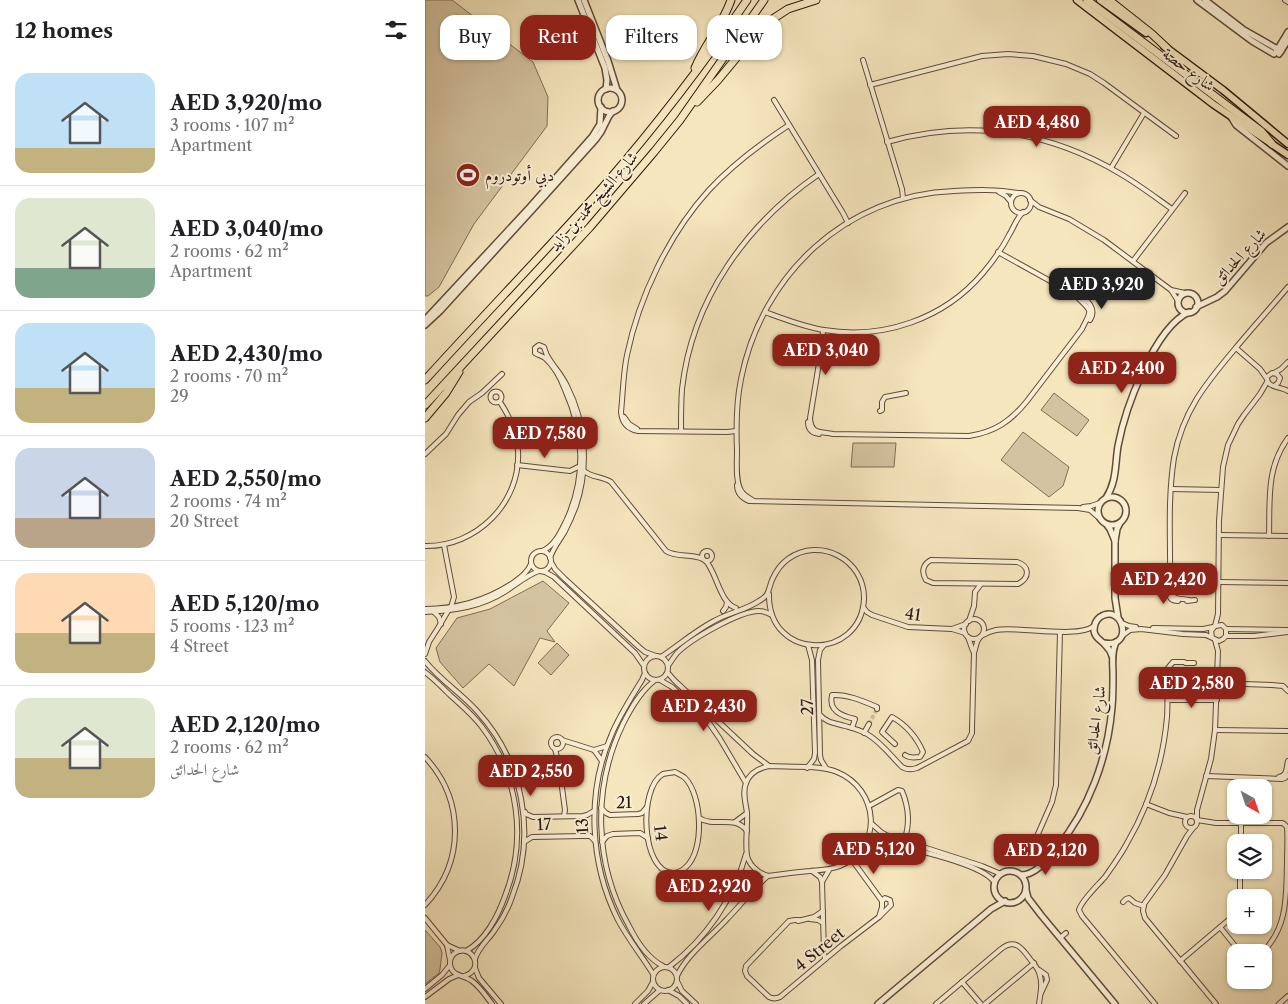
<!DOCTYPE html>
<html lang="en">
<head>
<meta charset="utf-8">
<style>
	body { margin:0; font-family:"Libre Caslon Text",Amiri,serif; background:#f6f6f6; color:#202124; height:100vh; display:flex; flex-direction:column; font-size:19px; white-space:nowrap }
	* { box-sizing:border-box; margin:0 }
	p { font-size:16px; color:#757577 }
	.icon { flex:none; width:28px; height:28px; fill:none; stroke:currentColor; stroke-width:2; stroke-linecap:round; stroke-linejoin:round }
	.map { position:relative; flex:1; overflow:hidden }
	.details { display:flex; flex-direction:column; background:#fff; width:425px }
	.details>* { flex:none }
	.hud { position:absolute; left:15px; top:15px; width:475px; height:45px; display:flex; gap:10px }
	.needle { width:32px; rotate:140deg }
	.buttons { position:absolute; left:802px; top:779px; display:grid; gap:10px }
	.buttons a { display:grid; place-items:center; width:45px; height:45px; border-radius:10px; background:#fff; box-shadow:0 1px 4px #0004; font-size:25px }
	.price { position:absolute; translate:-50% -42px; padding:0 11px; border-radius:10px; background:#8f2418; color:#fff; font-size:16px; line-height:32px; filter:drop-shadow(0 1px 2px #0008) }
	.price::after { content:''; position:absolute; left:50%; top:30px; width:15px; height:11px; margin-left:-8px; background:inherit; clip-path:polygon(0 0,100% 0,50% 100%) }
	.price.selected { background:#222; color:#fff }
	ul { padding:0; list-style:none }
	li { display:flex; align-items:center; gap:15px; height:125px; padding:0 15px }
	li+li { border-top:1px solid #e0e0e0 }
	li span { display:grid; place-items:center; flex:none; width:140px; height:100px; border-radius:15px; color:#555 }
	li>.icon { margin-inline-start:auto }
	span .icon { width:60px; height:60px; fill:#fffc; stroke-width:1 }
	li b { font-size:21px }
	h2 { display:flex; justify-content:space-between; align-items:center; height:60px; padding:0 15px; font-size:21px }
	.tag { padding:0 18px; border-radius:15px; background:#fff; box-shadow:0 1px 4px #0004; font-size:18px; line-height:45px }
	.tag.selected { background:#8f2418; color:#fff }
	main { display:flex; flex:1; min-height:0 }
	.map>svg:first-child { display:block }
	.green { fill:#d4c3a0; stroke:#816d56 }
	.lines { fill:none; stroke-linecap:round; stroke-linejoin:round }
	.minor-tunnel { stroke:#cebd9b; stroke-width:4; stroke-dasharray:4 2; stroke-linecap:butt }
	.minor-casing { stroke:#604b39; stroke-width:6 }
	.tertiary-casing { stroke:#604b39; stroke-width:8 }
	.primary-casing { stroke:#2e170d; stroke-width:9 }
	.motorway-casing { stroke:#2e170d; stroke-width:9 }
	.minor { stroke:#f9efd5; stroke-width:4 }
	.tertiary { stroke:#f9efd5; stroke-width:5 }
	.primary { stroke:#f6e6be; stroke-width:6 }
	.motorway { stroke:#f6e6be; stroke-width:7 }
	.labels { text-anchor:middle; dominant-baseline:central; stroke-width:4; stroke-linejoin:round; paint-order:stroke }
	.street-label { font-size:16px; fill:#2e170d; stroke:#f9efd5 }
	.poi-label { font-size:16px; fill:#2e170d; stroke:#f9efd5; text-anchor:start }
</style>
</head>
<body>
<main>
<section class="details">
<h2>12 homes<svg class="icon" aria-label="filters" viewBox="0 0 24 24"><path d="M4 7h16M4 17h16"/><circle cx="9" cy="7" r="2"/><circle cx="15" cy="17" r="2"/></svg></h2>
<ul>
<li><span style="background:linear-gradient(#bfe0f5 75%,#c2b280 0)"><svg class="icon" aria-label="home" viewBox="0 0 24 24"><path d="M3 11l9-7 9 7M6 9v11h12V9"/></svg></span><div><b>AED 3,920/mo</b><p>3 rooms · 107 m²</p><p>Apartment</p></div></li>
<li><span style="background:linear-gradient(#dfe7d0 70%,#7fa58c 0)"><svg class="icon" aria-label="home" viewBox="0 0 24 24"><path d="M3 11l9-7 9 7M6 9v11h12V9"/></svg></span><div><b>AED 3,040/mo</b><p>2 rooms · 62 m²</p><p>Apartment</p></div></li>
<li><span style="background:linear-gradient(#bfe0f5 65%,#c2b280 0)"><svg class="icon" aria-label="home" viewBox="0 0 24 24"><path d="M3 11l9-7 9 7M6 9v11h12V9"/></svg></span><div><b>AED 2,430/mo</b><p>2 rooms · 70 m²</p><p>29</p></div></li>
<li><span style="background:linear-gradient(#c9d6e8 70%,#b9a48a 0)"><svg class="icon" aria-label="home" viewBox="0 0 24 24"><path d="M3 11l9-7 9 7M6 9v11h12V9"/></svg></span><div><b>AED 2,550/mo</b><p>2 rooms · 74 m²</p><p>20 Street</p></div></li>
<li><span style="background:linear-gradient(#ffd9b3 60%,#c2b280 0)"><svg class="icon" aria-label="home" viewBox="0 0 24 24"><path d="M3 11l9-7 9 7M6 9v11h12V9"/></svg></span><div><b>AED 5,120/mo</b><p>5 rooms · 123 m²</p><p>4 Street</p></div></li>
<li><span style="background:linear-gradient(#dfe7d0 60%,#c2b280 0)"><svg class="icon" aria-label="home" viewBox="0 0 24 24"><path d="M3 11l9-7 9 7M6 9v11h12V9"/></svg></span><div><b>AED 2,120/mo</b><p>2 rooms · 62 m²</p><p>شارع الحدائق</p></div></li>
</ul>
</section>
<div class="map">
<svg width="863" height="1004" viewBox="0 0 863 1004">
	<rect width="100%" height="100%" fill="#f6e6be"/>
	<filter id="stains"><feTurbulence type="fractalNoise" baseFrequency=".004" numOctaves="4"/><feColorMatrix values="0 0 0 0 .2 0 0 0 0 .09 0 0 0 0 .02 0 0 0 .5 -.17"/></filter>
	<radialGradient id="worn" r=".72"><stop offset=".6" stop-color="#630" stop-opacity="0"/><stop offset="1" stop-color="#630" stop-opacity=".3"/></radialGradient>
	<g class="green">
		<path d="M0,0H27L108,62L123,97L122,126L49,224L14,287L3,296H0Z"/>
		<path d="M629,393L664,420L652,436L616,410Z"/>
		<path d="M598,432L644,467L638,486L624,497L576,460Z"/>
		<path d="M428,443H471L469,467H426Z"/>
		<path d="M118,581L144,603L122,631L130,642L115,638L89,686L64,664L38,688L15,662L11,648L32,618L65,609Z"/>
		<path d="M132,643L144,655L126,675L113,663Z"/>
		<path d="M0,930L15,947L17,953L15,969L14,973L0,984Z"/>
	</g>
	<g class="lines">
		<path class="minor-tunnel" d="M444,724L452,709"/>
		<g class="minor-casing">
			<g id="minor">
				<path d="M860,0L863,2"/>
				<path d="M438,60L477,189L478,198"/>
				<path d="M445,85L557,56L583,54L608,56L641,64L665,74L679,83L751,136"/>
				<path d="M349,100L418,213L423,223"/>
				<path d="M462,142C544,119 621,130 694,173C713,184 730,197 747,209"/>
				<path d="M686,168L719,113"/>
				<path d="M574,192L581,196L586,202"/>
				<circle cx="596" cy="203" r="10"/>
				<path d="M605,200L614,207L644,219L679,240L746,290L753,301"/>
				<path d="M573,252L663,302C668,308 669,314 665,320"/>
				<path d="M708,261L760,193"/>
				<path d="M746,290L760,293"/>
				<path d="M340,312C359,319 379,327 399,330C458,340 519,319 558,273C568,261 577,249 584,235C589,227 591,219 598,212"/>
				<path d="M398,330L397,345L385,418C386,435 396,431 408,434L544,436C570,432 586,421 602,401L657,329C666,310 669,313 652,297"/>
				<path d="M811,348L835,369L842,379"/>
				<path d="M849,373L856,369L863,362"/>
				<path d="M849,386L853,383L855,378L852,374L847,373L842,377C841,388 855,386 863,391"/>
				<circle cx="71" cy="397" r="5.5"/>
				<path d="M455,411L457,410V402L460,397L481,393"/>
				<path d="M199,417L204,424L212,429"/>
				<path d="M383,422C383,429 387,433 394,434"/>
				<path d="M256,431C256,417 256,403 257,389C267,300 321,224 394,174"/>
				<path d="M311,431L302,432L213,431C202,429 197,423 196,412C198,393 198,374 202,355C214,297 244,234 284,190C308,164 335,144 364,125"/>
				<path d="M0,454L21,434L33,415L44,402L57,393L77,374"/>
				<path d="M92,465L145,471L155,466"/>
				<path d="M158,470C166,478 177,476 186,482L241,551C252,558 266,553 278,559"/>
				<path d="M312,485C312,493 317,498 324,501L653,508L665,510L673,517"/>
				<path d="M746,489L796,490"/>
				<path d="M329,501C324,498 320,496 317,492C310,483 312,462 312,451C311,427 311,403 316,379C337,274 421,195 529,191C550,190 572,189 593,193"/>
				<path d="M658,507L666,506L675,503"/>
				<path d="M794,535L863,536"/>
				<path d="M844,536C845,500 841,468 863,438"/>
				<path d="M19,545L29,597L26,607"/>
				<path d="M0,546C51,547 96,503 93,451C92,433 85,417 75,402"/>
				<circle cx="282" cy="556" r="5"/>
				<path d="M117,551C130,546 136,531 142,519C161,477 159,432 140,390C136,379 129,366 120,358C117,356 113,355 110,353V348L114,345L119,347C120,350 121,354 123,357C129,367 137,375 142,386C161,423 164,467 151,506C148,514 144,523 140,531C135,540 128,548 125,558"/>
				<circle cx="116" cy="561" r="10"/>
				<path d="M506,560L592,562C605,566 605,578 593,584L508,583L501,580C496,572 498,564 506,560Z"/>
				<path d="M281,561C292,574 295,603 311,608"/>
				<path d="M126,562L130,569L140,579L214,647L220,652L231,656"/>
				<path d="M115,571L120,572L129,577L210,653L219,666"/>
				<path d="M794,582L863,583"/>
				<path d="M744,592C744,598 747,601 753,601"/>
				<path d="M764,600C756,598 748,601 745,591C746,547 742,502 749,458C758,409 783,381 814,344C830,325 847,306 863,287"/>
				<path d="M762,601L770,600"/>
				<path d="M438,607L442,612L447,615L483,627L527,629L540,633"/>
				<path d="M0,609C31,609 62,600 88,583C96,577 102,573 106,564"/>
				<path d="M298,611L301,607L302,602"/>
				<path d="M0,612C29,611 56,607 81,591C92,584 102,575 114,571"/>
				<path d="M9,612L14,617L16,624"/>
				<circle cx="549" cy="629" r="10"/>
				<path d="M544,621L549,606L550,592L556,584"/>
				<path d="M697,623L704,626L711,627"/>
				<path d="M790,626L793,614L794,521L798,467L803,445L813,424L819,415L835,394L842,382"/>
				<path d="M728,628L778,629L788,627"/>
				<path d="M527,629L541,624"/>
				<path d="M801,629L863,630"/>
				<path d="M556,636C561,633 566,631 571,630C594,626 652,639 669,626"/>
				<path d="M697,636L705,630L716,629L758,634L781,635L794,641L798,639L801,636V629L797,625L790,626L786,631L787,637"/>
				<path d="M801,636H829L863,632"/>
				<path d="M543,637L548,651"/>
				<path d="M399,645L395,650L393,660L395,755L396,760L401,768"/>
				<path d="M0,654L4,642L13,628L23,611"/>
				<circle cx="231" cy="668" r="12"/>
				<path d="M236,657C254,645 270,631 289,621C303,613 321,610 334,601C345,595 343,590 347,580C351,571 356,564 363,559C395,536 440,560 439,599C436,661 343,662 344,594"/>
				<path d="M0,661C15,680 36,693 52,711C98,761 112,834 87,897C83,909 77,920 69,931C63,940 53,948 50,959"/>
				<path d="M761,663H769"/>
				<path d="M243,666C246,661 249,657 252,653C266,639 316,610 335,611C339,611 343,613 347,615"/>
				<path d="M0,672C9,679 17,687 25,695C36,705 48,715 57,727C94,776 102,840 80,896C73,916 60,941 41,951"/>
				<path d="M220,673L217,680C206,698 194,716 186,736C161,794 165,864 193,920C203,939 217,956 228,974"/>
				<path d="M243,673L249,680L328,754L344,766"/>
				<path d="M235,680L247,687L284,723L295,739L321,783"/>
				<path d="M229,681C215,692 206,708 198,724C167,788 169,864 204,926C212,942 222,958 238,966"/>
				<path d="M792,683L847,685L858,686L863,691"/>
				<path d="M743,700H792"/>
				<path d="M395,715C402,723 410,723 420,726C427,728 435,730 442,734C456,742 466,756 477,767C482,770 486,770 492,768L543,741L547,733V728L549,653L552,642L555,637"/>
				<path d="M427,728L430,719C417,716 403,711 407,695C422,694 438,701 452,707V709"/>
				<path d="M790,730L863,731"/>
				<path d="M439,733L444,724"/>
				<circle cx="132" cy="743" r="6"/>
				<path d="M137,740L169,750L177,761"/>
				<path d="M470,744L457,732L467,717C481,725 492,738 498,752L495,757C490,757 485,759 480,755"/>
				<path d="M130,749L134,765L140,810L139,816"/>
				<path d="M169,750L182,746"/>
				<path d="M0,757C40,800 40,862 0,905"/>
				<path d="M344,766C363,767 396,765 412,772C454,789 459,848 415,866C405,870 395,870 385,871C371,872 357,874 343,876C334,873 327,868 323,859C319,849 323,826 322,813C321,804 317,793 321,783C325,772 334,768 344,766Z"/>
				<path d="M382,768L389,759L390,753L387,660L383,645"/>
				<path d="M250,772C253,774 257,775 260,778C277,795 280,850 261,867C257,871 253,873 248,873C216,872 213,788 238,774C242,773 246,773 250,772Z"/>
				<path d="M781,776L857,779L860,778L863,775"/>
				<path d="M854,777C863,775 861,768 863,761"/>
				<path d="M721,804L744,813L762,817"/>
				<path d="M444,806L473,790L477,791C484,808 485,825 479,841"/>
				<path d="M176,808L181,813L185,815L213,814L217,813L222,807"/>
				<path d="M100,812L101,814L108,817L158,816L162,815L169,811"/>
				<circle cx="766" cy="822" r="6"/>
				<path d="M274,818C290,828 309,814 322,831"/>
				<path d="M772,818V810L786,759L790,730L793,651L790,640"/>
				<path d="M772,820L791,823H857L859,824L862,827C863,838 862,850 862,862C861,897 863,926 838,952"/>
				<path d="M310,822L322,813"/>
				<path d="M447,824L456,832L461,835L557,866L576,874"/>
				<path d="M768,828L762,836L740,875L719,904L718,911L720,918L791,1004"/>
				<path d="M99,842L107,837L158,836H165L170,841"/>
				<path d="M177,842L182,836L188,834L215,833L223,838"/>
				<path d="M816,842V823"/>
				<path d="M609,843L627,802L631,785L635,632"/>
				<path d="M440,845C444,843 449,840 454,840C464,840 475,846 484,848C505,854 560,866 570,883"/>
				<path d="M427,860L457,901"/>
				<path d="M387,871L395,877L397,882"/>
				<path d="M460,898L465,900L466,905L454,917L457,907V901Z"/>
				<path d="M815,898V870"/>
				<path d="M698,902L701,899L704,898L710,903L719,906"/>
				<path d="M0,918L22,945L35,951"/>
				<path d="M385,919L393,920L398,923"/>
				<path d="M374,920H370L364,921L321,966L320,971L322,976L344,997C348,999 351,999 355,997L416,946L454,917"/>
				<path d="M373,921L389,917L398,911"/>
				<path d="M795,927L815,952"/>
				<path d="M635,938L641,933"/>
				<path d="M22,945L25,960"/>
				<path d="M400,959L399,953L397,882L404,870"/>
				<path d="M755,961L807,917L811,911"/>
				<circle cx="240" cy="979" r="12"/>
				<path d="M244,967C281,939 309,898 321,854"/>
				<path d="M50,968L54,978L76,1004"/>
				<path d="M614,970L621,975L622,980L616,993"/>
				<path d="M39,976C62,969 45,942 30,953C27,955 25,959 25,963C25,976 39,975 47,981C55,987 61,996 67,1004"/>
				<path d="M252,976C262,954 287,936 303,918C317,904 328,888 343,876"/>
				<path d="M252,981L257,991L271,1004"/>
				<path d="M537,982L556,1004"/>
				<path d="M0,989L17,975L25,965"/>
				<path d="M243,990L254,996L262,1004"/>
				<path d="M0,997L24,979L33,975"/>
				<path d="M210,1004L223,991L228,982"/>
				<path d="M219,1004L235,990"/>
				<path d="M511,1004L576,949C590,938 597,948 605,959C609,964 614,969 615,976C618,985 615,995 614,1004"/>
				<path d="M560,1004L609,963"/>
				<path d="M730,1004L657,916L654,910C656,901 673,885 680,877C687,867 695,856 701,845C724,806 738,762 742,717C743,701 742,684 743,668L748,662H759L761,663"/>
				<path d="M854,1004L863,996"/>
			</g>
		</g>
		<g class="tertiary-casing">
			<g id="tertiary">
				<path d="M153,0L180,68L182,80L181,89"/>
				<path d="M159,0L183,61L192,90"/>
				<path d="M772,0L827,41L849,54"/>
				<path d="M780,0L819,30L856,51"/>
				<path d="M851,52L863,32"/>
				<path d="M854,54L863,40"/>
				<circle cx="185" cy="100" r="12"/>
				<path d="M806,117L811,125L863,166"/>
				<circle cx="763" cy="303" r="10"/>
				<path d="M771,307L792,297L800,291L841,243L863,227"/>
				<path d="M0,320L105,207L167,137L175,124L176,107"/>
				<path d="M0,325L15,311L107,210L171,139L176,132L184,116L188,111"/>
				<circle cx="687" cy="511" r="14"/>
				<path d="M681,498C692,481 690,464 693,446C700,409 729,328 764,312"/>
				<path d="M682,525L685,529L690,541"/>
				<path d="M693,617L690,598V541L692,529L695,523"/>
				<path d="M679,643C710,649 698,602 675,617C671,620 669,626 669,631C670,639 677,640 681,646C684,649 686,652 687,656"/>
				<circle cx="585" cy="887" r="16"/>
				<path d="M596,875C611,875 623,859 632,848C664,809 683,757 687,707C688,696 688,686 688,676C688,664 686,653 691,642"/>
				<path d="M601,890L603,898L616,915L690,1004"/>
				<path d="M453,1004L566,909L580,901"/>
			</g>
		</g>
		<g class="primary-casing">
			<g id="primary">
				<path d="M652,0L788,104L863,155"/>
				<path d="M675,0L721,33"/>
				<path d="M739,46L798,90L863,144"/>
			</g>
		</g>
		<g class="motorway-casing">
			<g id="motorway">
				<path d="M662,0L836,131L847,144"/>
				<path d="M684,0L727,34L742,48"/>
				<path d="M270,68C280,44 298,24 306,0"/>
				<path d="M272,102L293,80L332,33L343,22L363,9L391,0"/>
				<path d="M0,380C59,315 120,252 178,187C229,128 278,65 322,0"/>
				<path d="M0,405L165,227L229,152L255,120L339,0"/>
				<path d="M0,418L21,393L34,372"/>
			</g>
		</g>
		<use href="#minor" class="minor"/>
		<use href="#tertiary" class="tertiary"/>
		<use href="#primary" class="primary"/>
		<use href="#motorway" class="motorway"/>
	</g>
	<defs>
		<g id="stadium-disc" transform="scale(1.25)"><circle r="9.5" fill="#8f2418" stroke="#f9efd5"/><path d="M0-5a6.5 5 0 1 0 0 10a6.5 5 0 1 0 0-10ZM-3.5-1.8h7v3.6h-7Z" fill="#fff"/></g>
	</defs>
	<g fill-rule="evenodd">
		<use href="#stadium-disc" x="43" y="175"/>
	</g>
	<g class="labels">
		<g class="street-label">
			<text transform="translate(764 69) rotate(37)">شارع حصة</text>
			<text transform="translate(168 201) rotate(-49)">شارع الشيخ محمد بن زايد</text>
			<text transform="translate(814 256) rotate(-47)">شارع الحدائق</text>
			<text transform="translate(488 614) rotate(8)">41</text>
			<text transform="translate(382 707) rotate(-92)">27</text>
			<text transform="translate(670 720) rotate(-82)">شارع الحدائق</text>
			<text transform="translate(199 802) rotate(-1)">21</text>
			<text transform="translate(119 824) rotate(-3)">17</text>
			<text transform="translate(157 826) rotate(-92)">13</text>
			<text transform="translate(236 833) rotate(83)">14</text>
			<text transform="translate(394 949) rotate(-39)">4 Street</text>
		</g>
		<g class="poi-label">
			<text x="60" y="175">دبي أوتودروم</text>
		</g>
	</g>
	<rect width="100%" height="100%" filter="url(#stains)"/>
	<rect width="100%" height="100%" fill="url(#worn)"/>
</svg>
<div class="buttons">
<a><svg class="needle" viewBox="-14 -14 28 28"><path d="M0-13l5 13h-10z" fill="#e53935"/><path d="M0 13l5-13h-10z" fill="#757577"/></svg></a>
<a><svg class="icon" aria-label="layers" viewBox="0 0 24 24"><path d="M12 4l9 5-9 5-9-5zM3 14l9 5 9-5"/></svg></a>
<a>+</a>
<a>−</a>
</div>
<b class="price" style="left:612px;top:148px">AED 4,480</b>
<b class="price selected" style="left:677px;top:310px">AED 3,920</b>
<b class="price" style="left:401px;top:376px">AED 3,040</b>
<b class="price" style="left:697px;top:394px">AED 2,400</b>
<b class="price" style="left:120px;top:459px">AED 7,580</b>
<b class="price" style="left:739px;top:605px">AED 2,420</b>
<b class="price" style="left:767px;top:709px">AED 2,580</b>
<b class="price" style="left:279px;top:732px">AED 2,430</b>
<b class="price" style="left:106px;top:797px">AED 2,550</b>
<b class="price" style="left:449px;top:875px">AED 5,120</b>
<b class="price" style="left:621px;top:876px">AED 2,120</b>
<b class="price" style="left:284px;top:912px">AED 2,920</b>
<div class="hud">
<a class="tag">Buy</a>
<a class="tag selected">Rent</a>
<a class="tag">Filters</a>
<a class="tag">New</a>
</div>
</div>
</main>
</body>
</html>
